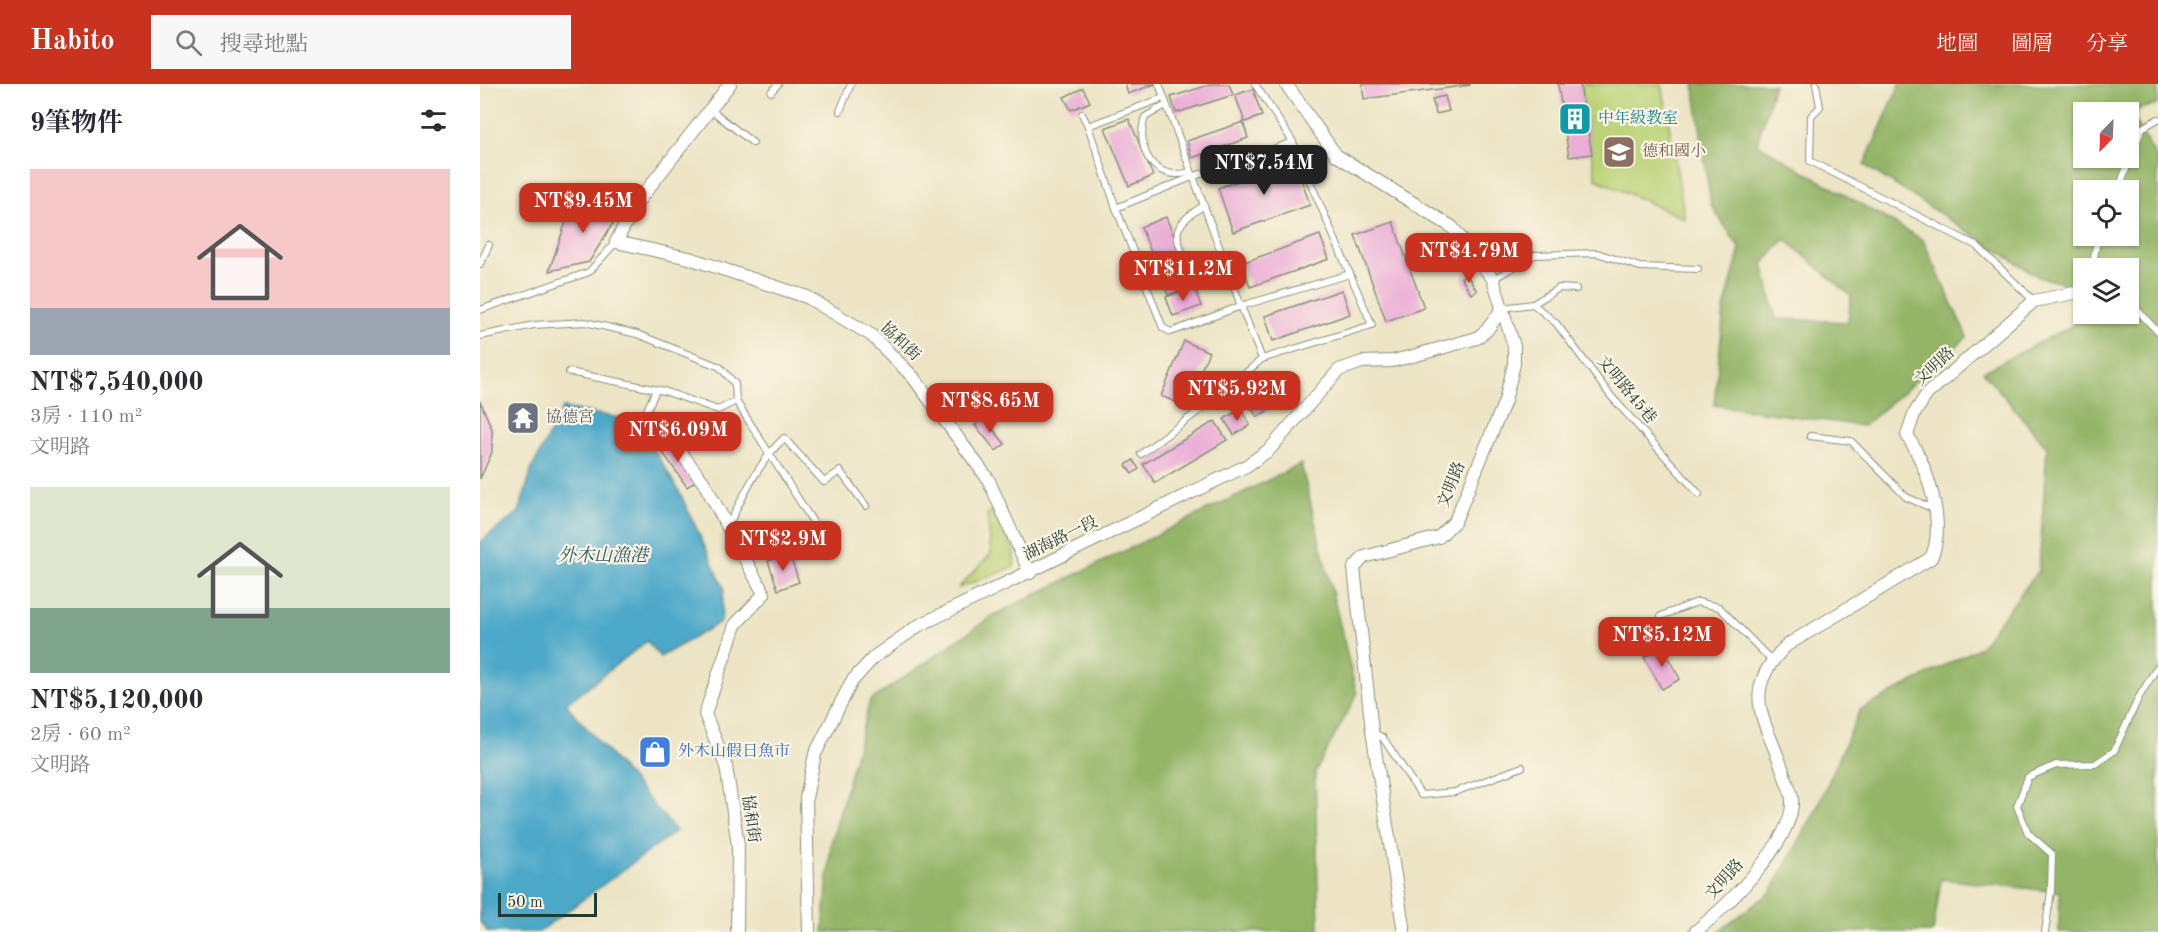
<!DOCTYPE html>
<html lang="zh-TW">
<head>
<meta charset="utf-8">
<style>
	body { margin:0; font-family:"Old Standard TT","Noto Serif TC",serif; background:#f7f7f7; color:#2b2b33; height:100vh; display:flex; flex-direction:column; font-size:22px; white-space:nowrap }
	* { box-sizing:border-box; margin:0 }
	p { font-size:20px; color:#7c7c81 }
	.icon { flex:none; width:33px; height:33px; fill:none; stroke:currentColor; stroke-width:2; stroke-linecap:round; stroke-linejoin:round }
	.map { position:relative; flex:1; overflow:hidden }
	.side { display:flex; flex-direction:column; background:#fff; width:480px }
	.side>* { flex:none }
	.needle { width:39px; rotate:203deg }
	.fabs { position:absolute; left:1593px; top:18px; display:grid; gap:12px }
	.fabs a { display:grid; place-items:center; width:66px; height:66px; border-radius:0px; background:#fff; box-shadow:0 2px 4px #0004; font-size:30px }
	.scale { position:absolute; left:18px; bottom:15px; width:99px; box-sizing:border-box; padding-left:6px; border:3px solid #1f3d34; border-top:0; font-size:16px; line-height:21px; white-space:nowrap; color:#1f3d34; -webkit-text-stroke:4px #fcf5e5; paint-order:stroke }
	.price { position:absolute; translate:-50% -51px; padding:0 14px; border-radius:12px; background:#c8321e; color:#fff; font-size:20px; line-height:39px; filter:drop-shadow(0 2px 3px #0008) }
	.price::after { content:''; position:absolute; left:50%; top:36px; width:18px; height:14px; margin-left:-9px; background:inherit; clip-path:polygon(0 0,100% 0,50% 100%) }
	.price.active { background:#222; color:#fff }
	ul { padding:0; list-style:none }
	li { display:grid; align-content:center; gap:12px; height:318px; padding:0 30px }
	li span { display:grid; place-items:center; height:186px; border-radius:0px; color:#555 }
	li>.icon { margin-inline-start:auto }
	span .icon { width:108px; height:108px; fill:#fffc; stroke-width:1 }
	li b { font-size:26px }
	h2 { display:flex; justify-content:space-between; align-items:center; height:72px; padding:0 30px; font-size:26px }
	header { display:flex; align-items:center; gap:36px; box-sizing:border-box; height:84px; padding:0 30px; background:#c8321e; color:#fff }
	header strong { font-size:28px }
	nav { display:flex; gap:33px; margin-inline-start:auto; font-size:21px }
	.search { width:420px; height:54px; background:#f7f7f7; display:flex; align-items:center; gap:15px; box-sizing:border-box; padding:0 21px; border-radius:0px; color:#7c7c81; font-size:22px }
	main { display:flex; flex:1; min-height:0 }
	.map>svg:first-child { display:block }
	.green { fill:#bbd378; stroke:#6d8856; stroke-width:1.5 }
	.forest { fill:#94b568; stroke:#5a794e; stroke-width:1.5; fill-rule:evenodd }
	.water { fill:#4ba8c9; stroke:#35727e; stroke-width:1.5 }
	.building { fill:#ebaed7 }
	.lines { fill:none; stroke-linecap:round; stroke-linejoin:round }
	.lane-casing { stroke:#86907c; stroke-width:8 }
	.street-casing { stroke:#86907c; stroke-width:14 }
	.lane { stroke:#fff; stroke-width:6 }
	.street { stroke:#fff; stroke-width:12 }
	.labels { text-anchor:middle; dominant-baseline:central; stroke-width:4.5; stroke-linejoin:round; paint-order:stroke }
	.culture-label { font-size:16px; fill:#0d838f; stroke:#fcf5e5; text-anchor:start }
	.education-label { font-size:16px; fill:#785e54; stroke:#fcf5e5; text-anchor:start }
	.street-label { font-size:16px; fill:#1f3d34; stroke:#fcf5e5 }
	.worship-label { font-size:16px; fill:#5b616d; stroke:#fcf5e5; text-anchor:start }
	.shop-label { font-size:16px; fill:#366cbe; stroke:#fcf5e5; text-anchor:start }
	.water-label { font-size:18px; font-style:italic; fill:#2c5d61; stroke:#fcf5e5 }
</style>
</head>
<body>
<header>
<strong>Habito</strong>
<div class="search"><svg class="icon" aria-label="search" viewBox="0 0 24 24"><circle cx="10" cy="10" r="6"/><path d="M15 15l6 6"/></svg>搜尋地點</div>
<nav><a>地圖</a><a>圖層</a><a>分享</a></nav>
</header>
<main>
<section class="side">
<h2>9筆物件<svg class="icon" aria-label="filters" viewBox="0 0 24 24"><path d="M4 7h16M4 17h16"/><circle cx="9" cy="7" r="2"/><circle cx="15" cy="17" r="2"/></svg></h2>
<ul>
<li><span style="background:linear-gradient(#f6c9c9 75%,#9aa5b1 0)"><svg class="icon" aria-label="home" viewBox="0 0 24 24"><path d="M3 11l9-7 9 7M6 9v11h12V9"/></svg></span><div><b>NT$7,540,000</b><p>3房 · 110 m²</p><p>文明路</p></div></li>
<li><span style="background:linear-gradient(#dfe7d0 65%,#7fa58c 0)"><svg class="icon" aria-label="home" viewBox="0 0 24 24"><path d="M3 11l9-7 9 7M6 9v11h12V9"/></svg></span><div><b>NT$5,120,000</b><p>2房 · 60 m²</p><p>文明路</p></div></li>
</ul>
</section>
<div class="map">
<svg width="1678" height="848" viewBox="0 0 1678 848">
	<rect width="100%" height="100%" fill="#fcf5e5"/>
	<filter id="ink" filterUnits="userSpaceOnUse"><feTurbulence type="fractalNoise" baseFrequency=".0167" numOctaves="2"/><feDisplacementMap in="SourceGraphic" scale="12" xChannelSelector="R" yChannelSelector="G"/><feConvolveMatrix kernelMatrix="1 2 1 2 8 2 1 2 1" color-interpolation-filters="sRGB"/></filter>
	<filter id="wash" filterUnits="userSpaceOnUse"><feTurbulence type="fractalNoise" baseFrequency=".008" numOctaves="4" result="noise"/><feDisplacementMap in="SourceGraphic" scale="24" xChannelSelector="R" yChannelSelector="G"/><feGaussianBlur stdDeviation="1.35" result="paint"/><feColorMatrix in="noise" values="0 0 0 0 0 0 0 0 0 0 0 0 0 0 0 0 0 1.4 0 .05"/><feComposite in="paint" operator="in"/></filter>
	<g filter="url(#wash)">
		<rect width="100%" height="100%" fill="#ece4c4"/>
		<g class="green">
			<path d="M1100,0H1182L1205,135L1116,95Z"/>
			<path d="M514,426L534,466V483L478,504L511,470L507,430Z"/>
		</g>
		<g class="forest">
			<path d="M1214,0H1294L1277,60L1443,156L1487,253L1383,342L1234,321L1244,226L1260,165L1231,121ZM1305,155L1371,212L1368,238L1296,235L1283,180Z"/>
			<path d="M1420,0H1678V20L1649,28L1678,76V848H1579L1580,808L1461,795L1453,848H1238L1291,808L1337,724L1380,626L1500,563L1559,486L1567,363L1503,288L1614,230H1648V184H1604L1603,204L1559,193L1384,81ZM1604,28H1648V74H1604ZM1604,106H1648V152H1604Z"/>
			<path d="M821,380L877,611L835,688L839,848H343L351,760L390,617L514,531Z"/>
		</g>
		<path class="water" d="M83,324L145,335L168,356L199,407L244,504L241,538L180,573L167,557L86,620L196,747L59,848H8L0,838V458L39,428L52,384Z"/>
		<g id="blocks">
			<g class="building">
				<path d="M645,0H675L648,10Z"/>
				<path d="M732,0H749L753,11L696,29L691,13Z"/>
				<path d="M882,0H990V1L884,15Z"/>
				<path d="M1078,0H1100L1112,70L1089,73Z"/>
				<path d="M603,4L610,18L591,26L584,13Z"/>
				<path d="M773,5L782,32L765,38L755,11Z"/>
				<path d="M965,12L969,27L956,30L952,15Z"/>
				<path d="M649,35L673,92L649,102L625,44Z"/>
				<path d="M763,38L768,54L712,74L707,57Z"/>
				<path d="M815,77L830,121L753,148L738,104Z"/>
				<path d="M110,113L138,131L109,178L69,187L89,129Z"/>
				<path d="M686,133L714,201L688,211L661,143Z"/>
				<path d="M913,138L944,224L906,237L875,151Z"/>
				<path d="M840,151L849,175L770,203L762,179Z"/>
				<path d="M986,190L997,207L991,210L981,194Z"/>
				<path d="M714,203L721,222L693,232L686,213Z"/>
				<path d="M862,206L870,230L793,257L785,232Z"/>
				<path d="M704,257L729,268L705,322L681,312Z"/>
				<path d="M784,307L794,323L777,333L767,317Z"/>
				<path d="M0,317L12,345V368L0,395Z"/>
				<path d="M761,325L770,341L754,351L744,335Z"/>
				<path d="M35,328L51,329L50,340L35,339Z"/>
				<path d="M504,334L525,360L516,367L495,341Z"/>
				<path d="M735,337L747,356L675,399L663,380Z"/>
				<path d="M190,355L218,395L207,403L179,363Z"/>
				<path d="M653,376L659,385L652,390L646,381Z"/>
				<path d="M309,469L319,498L298,506L288,477Z"/>
				<path d="M1182,563L1200,595L1182,605L1164,573Z"/>
			</g>
		</g>
	</g>
	<g filter="url(#ink)">
		<use href="#blocks" fill-opacity="0" stroke="#86907c" stroke-width="1.5"/>
		<g class="lines">
			<g class="lane-casing">
				<g id="lane">
					<path d="M679,0L761,222L870,190"/>
					<path d="M775,0L813,58L892,241L782,275"/>
					<path d="M1336,0L1340,23L1331,32L1330,77L1497,162L1554,217"/>
					<path d="M291,8L298,0"/>
					<path d="M686,21L665,33C655,64 673,99 710,88"/>
					<path d="M230,25L273,59"/>
					<path d="M360,27L371,0"/>
					<path d="M602,30L608,42"/>
					<path d="M1638,106L1662,44L1678,35"/>
					<path d="M723,122C714,128 704,134 699,144C693,156 709,187 720,194C729,199 742,197 752,197"/>
					<path d="M636,124L608,42L683,14"/>
					<path d="M1618,152L1614,173L1621,184"/>
					<path d="M0,180L9,161"/>
					<path d="M1013,195L1055,171L1117,169L1160,183L1218,185"/>
					<path d="M1648,216L1678,248"/>
					<path d="M1053,220L1079,204L1096,205"/>
					<path d="M1022,224L1053,220L1076,239L1130,311L1219,410"/>
					<path d="M0,226L109,188L136,158"/>
					<path d="M0,252L54,241L105,238L157,250L240,283L255,300L256,317L338,446"/>
					<path d="M89,288L184,307L238,326L256,317"/>
					<path d="M176,306L163,335L190,353L195,361"/>
					<path d="M1330,352L1371,357L1426,413L1456,426"/>
					<path d="M661,370L736,314L782,275L761,222L691,248L683,244L636,124L712,93L813,58"/>
					<path d="M249,440C265,409 278,379 304,354L344,398L360,387L386,422"/>
					<path d="M1181,532L1217,518L1239,523L1291,576"/>
					<path d="M893,648L903,654L941,711L975,708L1042,683"/>
					<path d="M1565,848L1571,807L1572,770L1548,749L1537,722L1548,693L1576,681L1615,680L1634,667L1659,613L1678,582"/>
				</g>
			</g>
			<g class="street-casing">
				<g id="street">
					<path d="M250,0L156,120L136,158L209,174L327,213L391,251L433,293L508,395L550,489"/>
					<path d="M806,0L856,71L972,143L1013,195L1034,262V280L1025,317L975,437L959,453L884,473L874,484L892,647L924,848"/>
					<path d="M195,361L224,399L284,510L255,541L225,630L246,682L258,761L257,848"/>
					<path d="M329,848L326,714L335,670L372,597L394,573L438,542L766,382L789,366L859,286L882,278L912,277L933,272L997,254L1007,246L1022,225"/>
					<path d="M1215,848C1246,823 1315,757 1312,715C1312,708 1307,700 1305,693C1288,638 1256,610 1307,561L1451,474C1467,439 1447,382 1427,351L1434,330L1447,310L1554,217L1604,207"/>
				</g>
			</g>
			<use href="#lane" class="lane"/>
			<use href="#street" class="street"/>
		</g>
	</g>
	<defs>
		<g id="building-square" transform="scale(1.725)"><rect x="-9" y="-9" width="18" height="18" rx="4" fill="#0f9aa8" stroke="#fcf5e5"/><path d="M-4-6H4V6H1V3H-1V6H-4ZM-2.5-4.3h1.7v1.8h-1.7ZM.8-4.3h1.7v1.8H.8ZM-2.5-1h1.7V.8h-1.7ZM.8-1h1.7V.8H.8Z" fill="#fff"/></g>
		<g id="school-square" transform="scale(1.725)"><rect x="-9" y="-9" width="18" height="18" rx="4" fill="#8d6e63" stroke="#fcf5e5"/><path d="M0-5L7-2L0 1L-7-2ZM-4 1L0 2.5L4 1V4Q0 6-4 4Z" fill="#fff"/></g>
		<g id="temple-square" transform="scale(1.725)"><rect x="-9" y="-9" width="18" height="18" rx="4" fill="#6b7280" stroke="#fcf5e5"/><path d="M0-6L5-2H3V0L6.5 2.5H4V6H1.5V3h-3V6H-4V2.5H-6.5L-3 0V-2H-5Z" fill="#fff"/></g>
		<g id="shop-square" transform="scale(1.725)"><rect x="-9" y="-9" width="18" height="18" rx="4" fill="#3f7fe0" stroke="#fcf5e5"/><path d="M-5-2.5h2.3a2.7 3.5 0 0 1 5.4 0H5L5.5 6h-11ZM-1.5-2.5h3a1.5 2.3 0 0 0-3 0Z" fill="#fff"/></g>
	</defs>
	<g fill-rule="evenodd">
		<use href="#building-square" x="1095" y="35"/>
		<use href="#school-square" x="1139" y="68"/>
		<use href="#temple-square" x="43" y="334"/>
		<use href="#shop-square" x="175" y="668"/>
	</g>
	<g class="labels">
		<g class="culture-label">
			<text x="1118" y="35">中年級教室</text>
		</g>
		<g class="education-label">
			<text x="1162" y="68">德和國小</text>
		</g>
		<g class="street-label">
			<text transform="translate(420 258) rotate(43)">協和街</text>
			<text transform="translate(1455 283) rotate(-43)">文明路</text>
			<text transform="translate(1146 306) rotate(50)">文明路45巷</text>
			<text transform="translate(972 401) rotate(-68)">文明路</text>
			<text transform="translate(581 455) rotate(-26)">湖海路一段</text>
			<text transform="translate(270 735) rotate(82)">協和街</text>
			<text transform="translate(1245 796) rotate(-48)">文明路</text>
		</g>
		<g class="worship-label">
			<text x="66" y="334">協德宮</text>
		</g>
		<g class="shop-label">
			<text x="198" y="668">外木山假日魚市</text>
		</g>
		<g class="water-label">
			<text x="123" y="472">外木山漁港</text>
		</g>
	</g>
</svg>
<div class="fabs">
<a><svg class="needle" viewBox="-14 -14 28 28"><path d="M0-13l5 13h-10z" fill="#e53935"/><path d="M0 13l5-13h-10z" fill="#7c7c81"/></svg></a>
<a><svg class="icon" aria-label="locate" viewBox="0 0 24 24"><circle cx="12" cy="12" r="6"/><path d="M12 2v4M12 18v4M2 12h4M18 12h4"/></svg></a>
<a><svg class="icon" aria-label="layers" viewBox="0 0 24 24"><path d="M12 4l9 5-9 5-9-5zM3 14l9 5 9-5"/></svg></a>
</div>
<div class="scale">50 m</div>
<b class="price active" style="left:784px;top:112px">NT$7.54M</b>
<b class="price" style="left:103px;top:150px">NT$9.45M</b>
<b class="price" style="left:989px;top:200px">NT$4.79M</b>
<b class="price" style="left:703px;top:218px">NT$11.2M</b>
<b class="price" style="left:757px;top:338px">NT$5.92M</b>
<b class="price" style="left:510px;top:350px">NT$8.65M</b>
<b class="price" style="left:198px;top:379px">NT$6.09M</b>
<b class="price" style="left:303px;top:488px">NT$2.9M</b>
<b class="price" style="left:1182px;top:584px">NT$5.12M</b>
</div>
</main>
</body>
</html>
